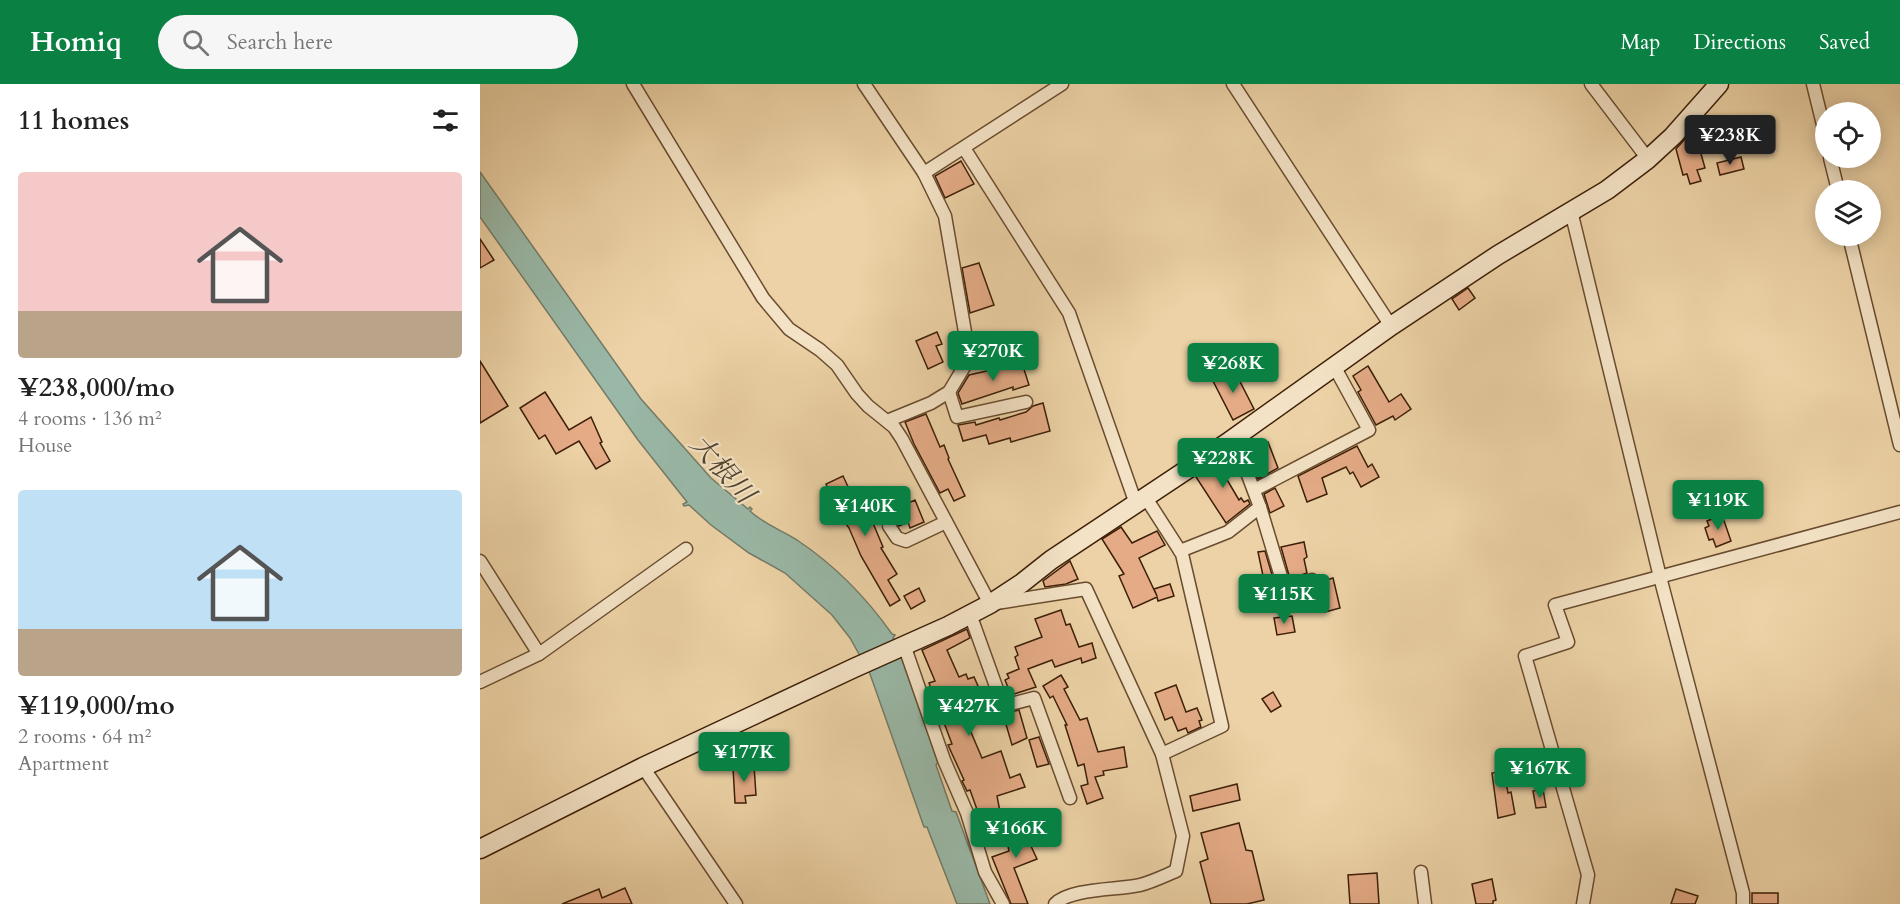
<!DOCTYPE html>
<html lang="en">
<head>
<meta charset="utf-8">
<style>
	body { margin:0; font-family:Cardo,"Noto Serif JP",serif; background:#f6f6f6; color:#222; height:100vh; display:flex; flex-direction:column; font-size:22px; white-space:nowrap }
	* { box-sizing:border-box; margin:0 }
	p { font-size:20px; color:#767676 }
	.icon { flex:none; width:33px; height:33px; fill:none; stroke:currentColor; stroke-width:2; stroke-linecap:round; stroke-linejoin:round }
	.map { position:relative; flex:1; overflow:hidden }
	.panel { display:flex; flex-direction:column; background:#fff; width:480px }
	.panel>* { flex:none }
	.buttons { position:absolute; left:1335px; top:18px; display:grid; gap:12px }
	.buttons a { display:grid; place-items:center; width:66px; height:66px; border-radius:50%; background:#fff; box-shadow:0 3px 15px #0003; font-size:30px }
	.price { position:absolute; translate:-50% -51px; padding:0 14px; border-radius:6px; background:#0b8043; color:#fff; font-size:20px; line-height:39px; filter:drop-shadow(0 2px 3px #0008) }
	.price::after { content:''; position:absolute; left:50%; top:36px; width:18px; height:14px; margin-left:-9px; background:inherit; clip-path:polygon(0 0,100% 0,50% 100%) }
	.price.on { background:#222; color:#fff }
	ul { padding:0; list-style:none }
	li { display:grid; align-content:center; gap:12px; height:318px; padding:0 18px }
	li span { display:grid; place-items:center; height:186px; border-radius:6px; color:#555 }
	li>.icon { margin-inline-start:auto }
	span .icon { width:108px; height:108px; fill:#fffc; stroke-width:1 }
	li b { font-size:26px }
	h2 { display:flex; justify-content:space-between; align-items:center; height:72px; padding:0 18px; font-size:26px }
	header { display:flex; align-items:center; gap:36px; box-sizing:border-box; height:84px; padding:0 30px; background:#0b8043; color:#fff }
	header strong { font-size:28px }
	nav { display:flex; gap:33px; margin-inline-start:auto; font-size:21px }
	.search { width:420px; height:54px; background:#f6f6f6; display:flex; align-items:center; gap:15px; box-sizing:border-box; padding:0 21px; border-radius:33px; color:#767676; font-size:22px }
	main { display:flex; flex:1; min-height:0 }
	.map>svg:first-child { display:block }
	.water { fill:#99b8a7; stroke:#747b67; stroke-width:1.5 }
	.building { fill:#e4ab86; stroke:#3d1f07; stroke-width:1.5 }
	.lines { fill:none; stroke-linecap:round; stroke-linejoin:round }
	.street-casing { stroke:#694c2f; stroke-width:15 }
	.secondary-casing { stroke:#3d1f07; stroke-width:21 }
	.street { stroke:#f3e2c5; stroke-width:12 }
	.secondary { stroke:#f3e2c5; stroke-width:18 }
	.labels { text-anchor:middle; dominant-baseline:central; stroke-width:4.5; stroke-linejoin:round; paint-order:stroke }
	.water-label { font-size:27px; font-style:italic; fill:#54452f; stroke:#f3e2c5 }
</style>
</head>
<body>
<header>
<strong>Homiq</strong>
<div class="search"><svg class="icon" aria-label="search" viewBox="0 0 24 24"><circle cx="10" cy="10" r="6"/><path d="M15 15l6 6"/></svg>Search here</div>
<nav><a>Map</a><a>Directions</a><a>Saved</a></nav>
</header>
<main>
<section class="panel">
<h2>11 homes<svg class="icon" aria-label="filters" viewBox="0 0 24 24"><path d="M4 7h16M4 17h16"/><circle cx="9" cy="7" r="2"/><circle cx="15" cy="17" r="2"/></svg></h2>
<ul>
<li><span style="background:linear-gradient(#f6c9c9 75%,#b9a48a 0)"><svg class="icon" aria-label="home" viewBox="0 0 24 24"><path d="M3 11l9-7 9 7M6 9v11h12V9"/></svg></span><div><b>¥238,000/mo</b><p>4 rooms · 136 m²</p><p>House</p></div></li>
<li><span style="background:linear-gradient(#bfe0f5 75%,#b9a48a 0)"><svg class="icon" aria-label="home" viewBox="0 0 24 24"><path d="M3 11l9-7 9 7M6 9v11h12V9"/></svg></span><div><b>¥119,000/mo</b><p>2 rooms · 64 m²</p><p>Apartment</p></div></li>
</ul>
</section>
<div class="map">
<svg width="1420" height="820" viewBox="0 0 1420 820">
	<rect width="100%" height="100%" fill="#ecd2a6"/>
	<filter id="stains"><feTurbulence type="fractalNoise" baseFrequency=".00333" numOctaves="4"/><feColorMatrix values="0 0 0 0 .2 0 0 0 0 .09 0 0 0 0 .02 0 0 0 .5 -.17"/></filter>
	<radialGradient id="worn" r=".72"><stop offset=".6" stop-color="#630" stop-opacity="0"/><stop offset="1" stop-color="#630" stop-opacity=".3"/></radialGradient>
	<path class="water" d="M0,88L161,315L231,394L268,425L270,423L272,425L270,427C284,440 301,446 317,456C356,482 386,513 412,550L415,551L413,554L425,583L458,678L456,681L472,727L476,728L510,820H477L447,743H444L390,590L370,554L352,531L305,489L269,469L231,441L209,421L204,422L203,420L207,418L158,356L0,133Z"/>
	<g class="building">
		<path d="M1214,45L1225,84L1217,86L1221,97L1210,100L1207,90L1203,91L1196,65Z"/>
		<path d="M1261,73L1264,85L1240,91L1237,79Z"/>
		<path d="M481,77L494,100L465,114L455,92Z"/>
		<path d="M0,155L14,176L0,184Z"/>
		<path d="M499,179L514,221L490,229L482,184Z"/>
		<path d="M988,204L995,214L979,226L972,215Z"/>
		<path d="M457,248L462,260L456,262L463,278L448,285L436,257Z"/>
		<path d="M0,277L28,322L0,339Z"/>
		<path d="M542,279L549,301L533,306V303L482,320L478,309L489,291Z"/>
		<path d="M888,282L909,318L921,310L931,325L915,336L913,332L896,341L878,308L881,306L873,292Z"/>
		<path d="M753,284L774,325L753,336L732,295Z"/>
		<path d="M65,308L89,346L111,333L122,358L120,359L130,377L116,385L99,357L76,370L65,351L59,355L40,324Z"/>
		<path d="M563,319L570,347L531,358L530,354L509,360L506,351L483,357L478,341L495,338L496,341L519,334L520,336L546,328L553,322Z"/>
		<path d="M446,330L460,363L464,361L469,374L468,375L485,412L474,417L468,405L460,409L434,360L425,338Z"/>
		<path d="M788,358L798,384L778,395L767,364Z"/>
		<path d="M877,362L888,383L892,380L899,393L881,403L873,388L870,390L866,383L842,394L847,410L827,418L818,392Z"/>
		<path d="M751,370L758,389L746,394L759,416L761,414L764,418L768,416L770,420L746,439L716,393Z"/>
		<path d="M363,392L378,424L391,417L397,428L390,432L403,463L401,464L417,490L408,496L420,516L410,522L381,472L369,444L358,428L360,427L346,400Z"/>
		<path d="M795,404L804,422L790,429L784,410Z"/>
		<path d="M1271,415L1275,427L1256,433L1252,421Z"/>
		<path d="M435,416L444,438L430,444L428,438L419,442L410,427Z"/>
		<path d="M1242,431L1251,457L1236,463L1233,455L1229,456L1225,444L1229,442L1227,437Z"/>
		<path d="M641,443L652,459L677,447L685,461L659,474L677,512L674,505L690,500L694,512L678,517L677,513L653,524L639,492L644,490L622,455Z"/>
		<path d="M824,458L827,473L824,475L827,489L810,495L801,463Z"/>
		<path d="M785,467L796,504L786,506L778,468Z"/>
		<path d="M590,477L598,495L586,500L565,503L563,497Z"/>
		<path d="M853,494L860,524L845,528L840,512L814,517L813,512L835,504L840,498Z"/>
		<path d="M439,504L445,517L431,525L424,512Z"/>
		<path d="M581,526L586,541L590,540L599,563L612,559L616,574L602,579L601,574L575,583L572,576L548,585L556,603L531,611L525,596L529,594L527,590L539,585L535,573L538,571L535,563L562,553L555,535Z"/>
		<path d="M812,532L815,548L797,551L794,534Z"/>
		<path d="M487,545L490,554L467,566L479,593L486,590L488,595L494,593L498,602L476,613L502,674L521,667L530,694L540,690L545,703L517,712L524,749L506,753L501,730L499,731L490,706L487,707L482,697L484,696L468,661L472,660L449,599L455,597L442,566Z"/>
		<path d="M581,591L588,603L584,605L600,636L607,634L618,668L644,663L647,683L623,687L624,691L615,693L623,714L607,720L601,702L608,700L604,680L598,682L585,641H587L573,612L570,614L563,602Z"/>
		<path d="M696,601L706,628L717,624L722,636L719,637L721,643L708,649L706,644L698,647L692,633L685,636L675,609Z"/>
		<path d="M793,608L801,622L791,628L782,615Z"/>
		<path d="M539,626L547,654L532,661L523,630Z"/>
		<path d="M559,653L569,680L557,683L549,656Z"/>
		<path d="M274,682L276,711L265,712L266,719H255L253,683Z"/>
		<path d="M1024,687L1028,709L1031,708L1035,730L1018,734L1012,689Z"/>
		<path d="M757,700L760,716L713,727L710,712Z"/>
		<path d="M1063,705L1066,723L1056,724L1053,707Z"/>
		<path d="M544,738L547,749L559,744L563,755L550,760L557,775L534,784L548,820H531L512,773L529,767L524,742Z"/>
		<path d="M759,739L766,766L772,767L784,816L767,820H731L720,778L728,775L721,749Z"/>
		<path d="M897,789L899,820H870L868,791Z"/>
		<path d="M1012,795L1016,816L1013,817V820H996L992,800Z"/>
		<path d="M145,804L152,820H82L119,805L122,814Z"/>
		<path d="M1196,805L1218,812L1215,820H1191Z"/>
		<rect x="1272" y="809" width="26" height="11"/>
	</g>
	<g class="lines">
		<g class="street-casing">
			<g id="street">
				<path d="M153,0L283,214L309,245L340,266L357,281L377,310L388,322L414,343L422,355L510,520L606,505L682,670L703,752L696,787C684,792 672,798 660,801C639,806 590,804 575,820"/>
				<path d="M384,0L444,89L582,0"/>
				<path d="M753,0L911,242"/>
				<path d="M1111,0L1168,75"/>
				<path d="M1333,0L1346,53"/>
				<path d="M484,64L589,229L656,420"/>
				<path d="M1350,74L1358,106"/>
				<path d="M1091,127L1180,493L1263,809V820"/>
				<path d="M1369,152L1420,361"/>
				<path d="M469,308L477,333L546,318"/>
				<path d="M407,337L451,319L469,308L484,283L486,254L465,132L444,89"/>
				<path d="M774,406L889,346L854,282"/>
				<path d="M666,414L702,470L742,642L682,670"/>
				<path d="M780,423L805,506L832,496"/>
				<path d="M409,442L417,454L426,457L466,438"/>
				<path d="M700,467L748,448L780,423L754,354"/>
				<path d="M0,477L59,570"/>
				<path d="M490,530L523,622L554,614L590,714"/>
				<path d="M424,561L464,676L487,729L505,788L523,820"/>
				<path d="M0,598L59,570L206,465"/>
				<path d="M163,683L256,820"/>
				<path d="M941,788L945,820"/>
				<path d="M1103,820L1108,791L1045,572L1088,558L1075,521L1420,428"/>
			</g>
		</g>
		<g class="secondary-casing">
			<path id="secondary" d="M0,765L163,683L374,584L468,542L510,520L542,499L571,476L747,359L911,242L1018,171L1127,106L1168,75L1193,52L1239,0"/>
		</g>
		<use href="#street" class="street"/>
		<use href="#secondary" class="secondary"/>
	</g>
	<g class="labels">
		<g class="water-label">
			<text transform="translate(242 385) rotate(48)">大根川</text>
		</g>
	</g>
	<rect width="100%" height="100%" filter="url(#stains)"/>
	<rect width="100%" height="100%" fill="url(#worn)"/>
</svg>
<div class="buttons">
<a><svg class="icon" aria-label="locate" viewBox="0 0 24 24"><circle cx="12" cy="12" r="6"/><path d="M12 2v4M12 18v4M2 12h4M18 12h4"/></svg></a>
<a><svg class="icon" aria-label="layers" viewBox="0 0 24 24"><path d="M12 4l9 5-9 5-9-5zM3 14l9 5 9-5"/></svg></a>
</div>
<b class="price on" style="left:1250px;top:82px">¥238K</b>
<b class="price" style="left:513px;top:298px">¥270K</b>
<b class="price" style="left:753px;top:310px">¥268K</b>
<b class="price" style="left:743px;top:405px">¥228K</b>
<b class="price" style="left:1238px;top:447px">¥119K</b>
<b class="price" style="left:385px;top:453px">¥140K</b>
<b class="price" style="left:804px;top:541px">¥115K</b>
<b class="price" style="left:489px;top:653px">¥427K</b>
<b class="price" style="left:264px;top:699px">¥177K</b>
<b class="price" style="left:1060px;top:715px">¥167K</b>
<b class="price" style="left:536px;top:775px">¥166K</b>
</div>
</main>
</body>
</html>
